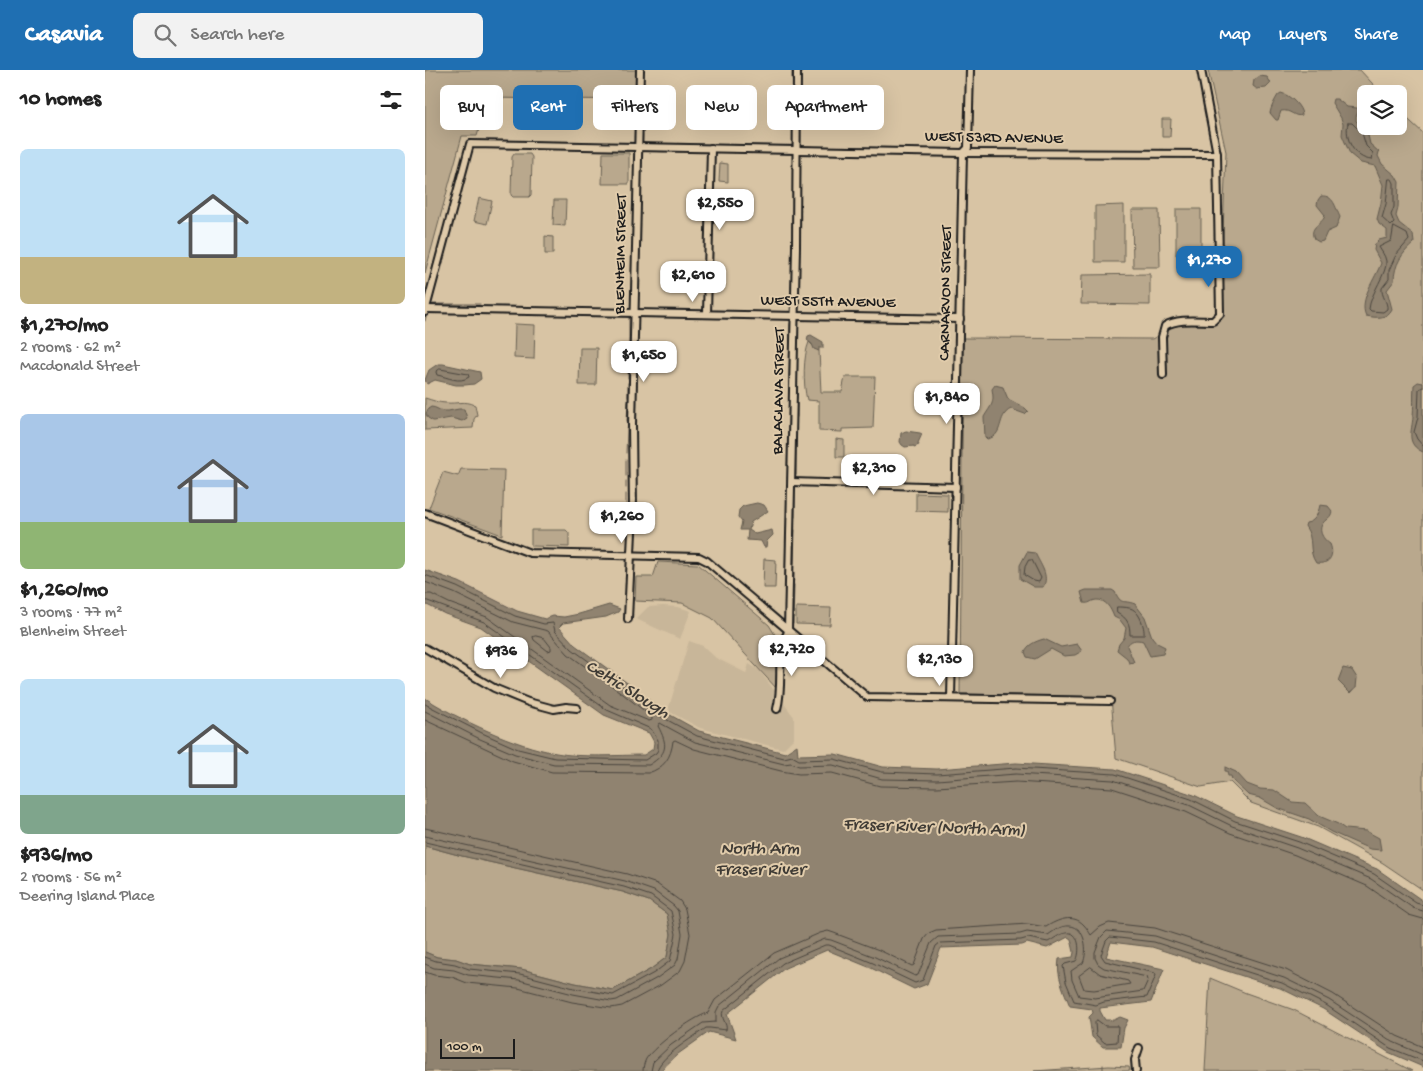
<!DOCTYPE html>
<html lang="en">
<head>
<meta charset="utf-8">
<style>
	body { margin:0; font-family:"Gochi Hand",sans-serif; background:#f2f2f2; color:#222; height:100vh; display:flex; flex-direction:column; font-size:19px; white-space:nowrap }
	* { box-sizing:border-box; margin:0 }
	p { font-size:16px; color:#767676 }
	.icon { flex:none; width:28px; height:28px; fill:none; stroke:currentColor; stroke-width:2; stroke-linecap:round; stroke-linejoin:round }
	.map { position:relative; flex:1; overflow:hidden }
	.details { display:flex; flex-direction:column; background:#fff; width:425px }
	.details>* { flex:none }
	.hud { position:absolute; left:15px; top:15px; width:475px; height:45px; display:flex; gap:10px }
	.controls { position:absolute; left:932px; top:15px; display:grid; gap:10px }
	.controls a { display:grid; place-items:center; width:50px; height:50px; border-radius:8px; background:#fff; box-shadow:0 5px 20px #0002; font-size:25px }
	.scale { position:absolute; left:15px; bottom:12px; width:75px; box-sizing:border-box; padding-left:5px; border:2px solid #1c1c1c; border-top:0; font-size:14px; line-height:18px; white-space:nowrap; color:#1c1c1c; -webkit-text-stroke:4px #e0cbaa; paint-order:stroke }
	.price { position:absolute; translate:-50% -42px; padding:0 11px; border-radius:10px; background:#fff; color:#222; font-size:16px; line-height:32px; filter:drop-shadow(0 1px 2px #0008) }
	.price::after { content:''; position:absolute; left:50%; top:30px; width:15px; height:11px; margin-left:-8px; background:inherit; clip-path:polygon(0 0,100% 0,50% 100%) }
	.price.current { background:#1f6fb2; color:#fff }
	ul { padding:0; list-style:none }
	li { display:grid; align-content:center; gap:10px; height:265px; padding:0 20px }
	li span { display:grid; place-items:center; height:155px; border-radius:8px; color:#555 }
	li>.icon { margin-inline-start:auto }
	span .icon { width:90px; height:90px; fill:#fffc; stroke-width:1 }
	li b { font-size:21px }
	h2 { display:flex; justify-content:space-between; align-items:center; height:60px; padding:0 20px; font-size:21px }
	.tag { padding:0 18px; border-radius:8px; background:#fff; box-shadow:0 5px 20px #0002; font-size:18px; line-height:45px }
	.tag.current { background:#1f6fb2; color:#fff }
	header { display:flex; align-items:center; gap:30px; box-sizing:border-box; height:70px; padding:0 25px; background:#1f6fb2; color:#fff }
	header strong { font-size:24px }
	nav { display:flex; gap:28px; margin-inline-start:auto; font-size:18px }
	.search { width:350px; height:45px; background:#f2f2f2; display:flex; align-items:center; gap:12px; box-sizing:border-box; padding:0 18px; border-radius:8px; color:#767676; font-size:19px }
	main { display:flex; flex:1; min-height:0 }
	.map>svg:first-child { display:block }
	.built { fill:#c8b699 }
	.green { fill:#b9a88d; stroke:#6a6254 }
	.water { fill:#908370; stroke:#625a4e }
	.lines { fill:none; stroke-linecap:round; stroke-linejoin:round }
	.shore { stroke:#4a453e; stroke-width:1 }
	.stream { stroke:#625a4e; stroke-width:1 }
	.minor-casing { stroke:#1c1c1c; stroke-width:10 }
	.minor { stroke:#e0cbaa; stroke-width:6 }
	.labels { text-anchor:middle; dominant-baseline:central; stroke-width:4; stroke-linejoin:round; paint-order:stroke }
	.street-label { font-size:16px; fill:#1c1c1c; stroke:#e0cbaa }
	.water-label { font-size:18px; font-style:italic; fill:#3f3b35; stroke:#e0cbaa }
</style>
</head>
<body>
<header>
<strong>Casavia</strong>
<div class="search"><svg class="icon" aria-label="search" viewBox="0 0 24 24"><circle cx="10" cy="10" r="6"/><path d="M15 15l6 6"/></svg>Search here</div>
<nav><a>Map</a><a>Layers</a><a>Share</a></nav>
</header>
<main>
<section class="details">
<h2>10 homes<svg class="icon" aria-label="filters" viewBox="0 0 24 24"><path d="M4 7h16M4 17h16"/><circle cx="9" cy="7" r="2"/><circle cx="15" cy="17" r="2"/></svg></h2>
<ul>
<li><span style="background:linear-gradient(#bfe0f5 70%,#c2b280 0)"><svg class="icon" aria-label="home" viewBox="0 0 24 24"><path d="M3 11l9-7 9 7M6 9v11h12V9"/></svg></span><div><b>$1,270/mo</b><p>2 rooms · 62 m²</p><p>Macdonald Street</p></div></li>
<li><span style="background:linear-gradient(#a9c7e8 70%,#8fb573 0)"><svg class="icon" aria-label="home" viewBox="0 0 24 24"><path d="M3 11l9-7 9 7M6 9v11h12V9"/></svg></span><div><b>$1,260/mo</b><p>3 rooms · 77 m²</p><p>Blenheim Street</p></div></li>
<li><span style="background:linear-gradient(#bfe0f5 75%,#7fa58c 0)"><svg class="icon" aria-label="home" viewBox="0 0 24 24"><path d="M3 11l9-7 9 7M6 9v11h12V9"/></svg></span><div><b>$936/mo</b><p>2 rooms · 56 m²</p><p>Deering Island Place</p></div></li>
</ul>
</section>
<div class="map">
<svg width="998" height="1001" viewBox="0 0 998 1001">
	<rect width="100%" height="100%" fill="#d8c4a4"/>
	<filter id="ink" filterUnits="userSpaceOnUse"><feTurbulence type="fractalNoise" baseFrequency=".02" numOctaves="2"/><feDisplacementMap in="SourceGraphic" scale="10" xChannelSelector="R" yChannelSelector="G"/><feConvolveMatrix kernelMatrix="1 2 1 2 8 2 1 2 1" color-interpolation-filters="sRGB"/></filter>
	<g filter="url(#ink)">
		<g class="built">
			<path d="M238,536L253,537L266,541L255,569L211,549L223,537Z"/>
			<path d="M264,571L278,576L291,588L321,603L324,594L334,600L369,647V668L358,679L275,658L245,642L244,637Z"/>
		</g>
		<g class="green">
			<path d="M0,0H212L211,30L63,28L52,66H37L0,203Z"/>
			<path d="M783,0H935L957,24H941V56H974V41L998,63V820L958,793L893,757L826,733L805,712L776,717L691,688L686,627L535,624L538,268L727,269L738,263L740,256L788,251L795,243L801,82Z"/>
			<path d="M737,49H746L745,67H737Z"/>
			<path d="M178,83H204V114H177Z"/>
			<path d="M89,84H105L107,87L106,125L104,127H88L86,125L87,87Z"/>
			<path d="M295,93L303,94V112L294,111Z"/>
			<path d="M54,128L67,131L62,154L49,151Z"/>
			<path d="M129,130H141L140,156L128,155Z"/>
			<path d="M699,135V192H670V136Z"/>
			<path d="M751,139H776V186L751,185Z"/>
			<path d="M707,140H734L735,197H708Z"/>
			<path d="M120,166L128,167V184H120Z"/>
			<path d="M725,204V235L656,234L657,205Z"/>
			<path d="M90,254L110,255L109,289L89,288Z"/>
			<path d="M384,272L392,280L394,281L396,322H417L420,307H450L448,358L417,359V362L394,361V331L382,330C378,314 378,287 384,272Z"/>
			<path d="M155,278H172L171,315H154Z"/>
			<path d="M0,328C7,330 14,333 21,333C32,334 40,330 50,335L52,345L49,349L48,358L0,360Z"/>
			<path d="M411,369L419,370V387H411Z"/>
			<path d="M36,399L79,400L77,465L4,438L18,402L33,406Z"/>
			<path d="M491,423L523,424V442L491,441Z"/>
			<path d="M106,460H141L144,463V477L106,476Z"/>
			<path d="M339,489L351,490L350,518H338Z"/>
			<path d="M233,492L273,494L344,555L354,571L352,619L287,548L257,533L210,531L211,507H228Z"/>
			<path d="M371,537L406,538L405,555L371,554Z"/>
			<path d="M0,776L37,786L198,822L224,831L242,844L246,864L242,887L226,899L188,920L150,913L96,899L45,894L31,889L12,887L0,882Z"/>
			<path d="M785,908L821,923L869,940L987,1001H780Z"/>
			<path d="M684,996L704,997L705,1001H609Z"/>
		</g>
		<g class="water">
			<path d="M835,6L842,7L846,13L841,18L832,19L828,16L829,10Z"/>
			<path d="M856,23C865,25 877,37 877,45C869,48 866,39 856,41L853,50H851L845,43C846,37 850,30 853,25Z"/>
			<path d="M908,29H912L922,37L932,38L934,40L931,46V51L942,61L945,74L954,82L953,86L957,94L970,105L974,112L973,138L971,146L974,153L988,164L989,173C977,183 969,195 969,211L962,220L967,239C962,249 952,248 941,246C933,230 951,208 956,193L949,180L950,174L954,170L962,168V160L954,154L952,149L956,133L958,115L950,96L936,93L925,84L917,65L918,54L916,48L907,33Z"/>
			<path d="M896,126C909,125 910,137 915,147L911,158L902,162L898,171L894,172L889,169C884,157 894,156 899,148L900,145L892,135L893,130Z"/>
			<path d="M386,265L398,272V278H394V281L389,279L387,274L382,270L383,266Z"/>
			<path d="M13,294H18L55,302L56,309L49,314L40,315H31L10,310L2,314L0,310L4,300Z"/>
			<path d="M993,312L998,313V382C980,374 987,361 988,347C989,337 988,326 989,315Z"/>
			<path d="M570,315L578,317L583,329L600,338L603,341L600,344L586,339C571,346 580,366 562,369L560,367L559,347C566,335 570,334 567,319Z"/>
			<path d="M6,337C11,337 13,340 18,341C25,342 32,338 39,339L42,348L37,351L26,348L8,351L3,348L1,344L3,339Z"/>
			<path d="M481,361L495,363L497,364L493,373L494,375L489,377V376L480,377L477,375L475,372L476,363Z"/>
			<path d="M332,433L339,435L343,441L326,452L324,460L330,464L347,460L348,465L342,471L341,477H339L336,471L322,470L323,460H315L317,452L313,447L314,440L318,436Z"/>
			<path d="M895,435L903,436L907,441C906,448 902,448 898,453C892,461 899,470 905,474C910,486 904,495 891,493C882,480 890,470 880,456L881,453C890,452 893,444 895,435Z"/>
			<path d="M602,482L610,483C615,494 625,506 618,517H609L595,509V495Z"/>
			<path d="M0,500L34,512L92,541L120,549L128,546L139,547L154,544L184,535L195,539L193,542L181,547L138,553L134,557L150,575L205,615L238,641L274,661L360,683L372,675L373,685L410,684L458,697L512,699L591,693L690,699L769,725L812,746L876,767L937,793L952,799L998,831V997L963,982L898,939L855,918L727,877L686,872L681,887L739,899L726,932L675,938V941L680,950H689L695,947L703,950L699,958L696,977H678L667,967L664,947L668,943L667,939L645,936C639,921 631,905 634,889L648,887L649,882L646,869L643,867L622,878L602,873L597,875L516,878L502,914L489,919L446,898L402,880L360,898L302,944L311,969L284,962L253,984L235,1001H0V882L12,887L31,889L45,894L96,899L150,913L188,920L226,899L242,887L246,864L242,844L224,831L198,822L37,786L0,776V628C35,650 90,676 131,683C156,688 193,685 219,685L228,679L229,672L224,663L179,645L56,557L20,544L0,534Z"/>
			<path d="M661,520H687L690,522C697,536 697,529 710,534L720,547L727,567L732,573L740,577L738,584L725,586L718,571C711,569 705,570 702,576L709,592L704,593L702,588L692,580L694,574L699,568L701,558L695,550L689,547C686,539 681,529 671,530C665,531 665,534 659,533L656,522Z"/>
			<path d="M619,569L636,577L652,574L657,581L650,585L639,586L626,579L610,589L602,587L600,582C602,575 611,571 619,569Z"/>
			<path d="M918,598L927,600L932,608L931,618L925,623L913,611Z"/>
			<path d="M800,697L811,702L822,714L835,719L849,720L867,732L880,733L894,746L913,754L920,759L941,761L954,768L956,780L945,779L938,776L906,762L884,749L852,738L835,728L823,725L807,710L806,706H803L802,701H800Z"/>
		</g>
		<g class="lines">
			<g class="shore">
				<path d="M923,53H927L937,63L941,76L948,83L947,90C929,89 919,68 923,53Z"/>
				<path d="M964,109H967L969,113V137L966,145L969,153L966,156L957,148L961,134Z"/>
				<path d="M969,157L982,164L984,170L971,185L964,200V209L957,218C956,226 963,232 962,239L958,242L946,241L944,239C945,224 963,202 961,191C960,185 956,181 954,177L966,171Z"/>
				<path d="M15,299L43,304L44,307C34,314 23,307 12,305L11,302Z"/>
				<path d="M998,317L994,319L993,347L989,362L992,369L998,376"/>
				<path d="M604,490H607L616,508L614,512L609,511L599,505L600,497Z"/>
				<path d="M0,505L32,517L90,546L119,554L128,553L130,561L147,579L202,619L235,646L272,666L359,688L367,686L374,690L409,689L457,702L512,704L591,698L690,704L766,729L810,751L874,772L935,798L949,804L991,833L998,835"/>
				<path d="M0,512L29,523L88,552L123,561L143,584L198,624L227,647V650L224,651L185,635L62,547L24,533L6,524H0"/>
				<path d="M0,530L59,552L182,640L226,659L233,670V680L231,683L220,690L130,688L93,679L57,663L0,634"/>
				<path d="M692,537C695,537 701,537 704,538C714,539 720,557 719,565H705C705,554 703,549 692,542Z"/>
				<path d="M111,566L119,568L126,577V580L123,581L109,570L108,567Z"/>
				<path d="M0,641L55,669L90,684L129,694L224,695C243,683 243,675 233,656L235,653L270,672L359,694L366,693L374,696L408,695L457,709L512,710L591,704L688,710L764,735L807,756L872,778L946,809L988,838L998,841"/>
				<path d="M0,650L88,691L127,702L223,703C239,698 246,688 248,671L250,670L269,679L356,701L374,704L407,703L455,716L512,717L591,712L687,718L761,742L805,763L870,785L942,816L984,845L998,849"/>
				<path d="M0,758L202,804L232,814L255,831L260,839L265,864L260,891L255,901L236,915L197,936L186,938L147,932L93,918L42,913L27,907L9,905L0,902"/>
				<path d="M0,766L200,811L229,821L249,836L253,841L257,864L253,889L250,895L232,908L192,930L186,931L148,924L94,910L43,905L29,900L9,898L0,894"/>
				<path d="M0,772L199,817L226,826L246,841L251,864L245,891L229,903L188,925L149,918L95,904L44,899L30,894L11,891L0,887"/>
				<path d="M666,897L675,904L703,911L705,914L669,920L659,919L654,906Z"/>
				<path d="M672,950L680,956H693L692,972L680,973L671,965L670,953Z"/>
				<path d="M218,1001C218,997 219,993 221,989C229,976 268,947 283,943L290,930L349,883L395,863L403,861L409,863L454,880L487,896L489,895L499,869L504,863L511,860L603,854L621,857C632,850 648,843 659,855C662,858 664,862 666,865L675,857L684,853L730,858L861,900L908,924L972,966L998,977"/>
				<path d="M226,1001L228,992L246,975L278,953L291,952V942L294,936L354,888L400,869L406,870L450,887L490,906L493,905L506,873L513,867L595,864L602,862L623,865C629,861 636,855 645,856C661,857 663,882 658,893L646,901L647,910L654,926L670,928L718,921L723,910L722,907L679,898L673,894L670,888V882L676,867L682,861L730,866L859,908L904,930L968,972L998,985"/>
				<path d="M232,1001C234,987 269,967 281,958H285L301,960C303,954 295,948 298,941L358,893L400,875H404L448,893L490,913L498,910L511,876L515,873L596,870L603,868L623,872C629,869 634,864 641,863C655,860 656,883 651,891L640,894L638,896L641,912L649,931L671,935L679,932L722,927L731,905L730,903L680,891L676,885L681,871L685,867L729,872L857,913L901,935L965,978L998,991"/>
			</g>
			<g class="stream">
				<path d="M367,10V0"/>
				<path d="M541,18V0"/>
				<path d="M540,72L541,31"/>
				<path d="M8,234H55"/>
				<path d="M37,243L71,244"/>
				<path d="M78,244H93"/>
				<path d="M113,244L126,245"/>
				<path d="M132,245H141"/>
				<path d="M162,246H187"/>
				<path d="M190,246L204,247V276"/>
				<path d="M0,251L1,247"/>
				<path d="M203,308V283"/>
				<path d="M203,327V313"/>
				<path d="M372,329L373,255"/>
				<path d="M372,347V333"/>
				<path d="M202,351L203,332"/>
				<path d="M363,362L365,254"/>
				<path d="M201,383L202,359"/>
				<path d="M201,390V406"/>
				<path d="M362,396L363,374"/>
				<path d="M371,405V352"/>
				<path d="M201,418V411"/>
				<path d="M201,437V424"/>
				<path d="M370,447V417"/>
				<path d="M369,495L370,460"/>
				<path d="M369,510V502"/>
				<path d="M360,539L363,413"/>
				<path d="M368,554L369,515"/>
				<path d="M678,995V1001"/>
			</g>
			<g class="minor-casing">
				<g id="minor">
					<path d="M1,239L535,249"/>
					<path d="M0,242L45,74L538,83L792,84"/>
					<path d="M282,244L286,78"/>
					<path d="M738,305L737,267L740,256C753,248 773,251 788,251L795,244L792,84L776,0"/>
					<path d="M367,412L531,417"/>
					<path d="M0,443L105,483L274,487L282,491L442,627L685,631"/>
					<path d="M203,549L208,440L207,355L215,0"/>
					<path d="M0,578L69,618L103,632L129,639L141,637L152,638"/>
					<path d="M526,628L538,83L543,78L545,0"/>
					<path d="M352,639C358,616 353,596 357,574C358,568 363,566 363,560L371,177L372,0"/>
					<path d="M711,1001L710,990L714,978"/>
				</g>
			</g>
			<use href="#minor" class="minor"/>
		</g>
	</g>
	<g class="labels">
		<g class="street-label">
			<text transform="translate(569 69) rotate(1)">WEST 53RD AVENUE</text>
			<text transform="translate(197 184) rotate(-89)">BLENHEIM STREET</text>
			<text transform="translate(522 223) rotate(-89)">CARNARVON STREET</text>
			<text transform="translate(403 233) rotate(1)">WEST 55TH AVENUE</text>
			<text transform="translate(355 321) rotate(-89)">BALACLAVA STREET</text>
		</g>
		<g class="water-label">
			<text transform="translate(202 620) rotate(32)">Celtic Slough</text>
			<text transform="translate(509 758) rotate(2)">Fraser River (North Arm)</text>
			<text x="335" y="779">North Arm<tspan x="335" dy="21">Fraser River</tspan></text>
		</g>
	</g>
</svg>
<div class="controls">
<a><svg class="icon" aria-label="layers" viewBox="0 0 24 24"><path d="M12 4l9 5-9 5-9-5zM3 14l9 5 9-5"/></svg></a>
</div>
<div class="scale">100 m</div>
<b class="price" style="left:295px;top:161px">$2,550</b>
<b class="price current" style="left:784px;top:218px">$1,270</b>
<b class="price" style="left:268px;top:233px">$2,610</b>
<b class="price" style="left:219px;top:313px">$1,650</b>
<b class="price" style="left:522px;top:355px">$1,840</b>
<b class="price" style="left:449px;top:426px">$2,310</b>
<b class="price" style="left:197px;top:474px">$1,260</b>
<b class="price" style="left:367px;top:607px">$2,720</b>
<b class="price" style="left:76px;top:609px">$936</b>
<b class="price" style="left:515px;top:617px">$2,130</b>
<div class="hud">
<a class="tag">Buy</a>
<a class="tag current">Rent</a>
<a class="tag">Filters</a>
<a class="tag">New</a>
<a class="tag">Apartment</a>
</div>
</div>
</main>
</body>
</html>
